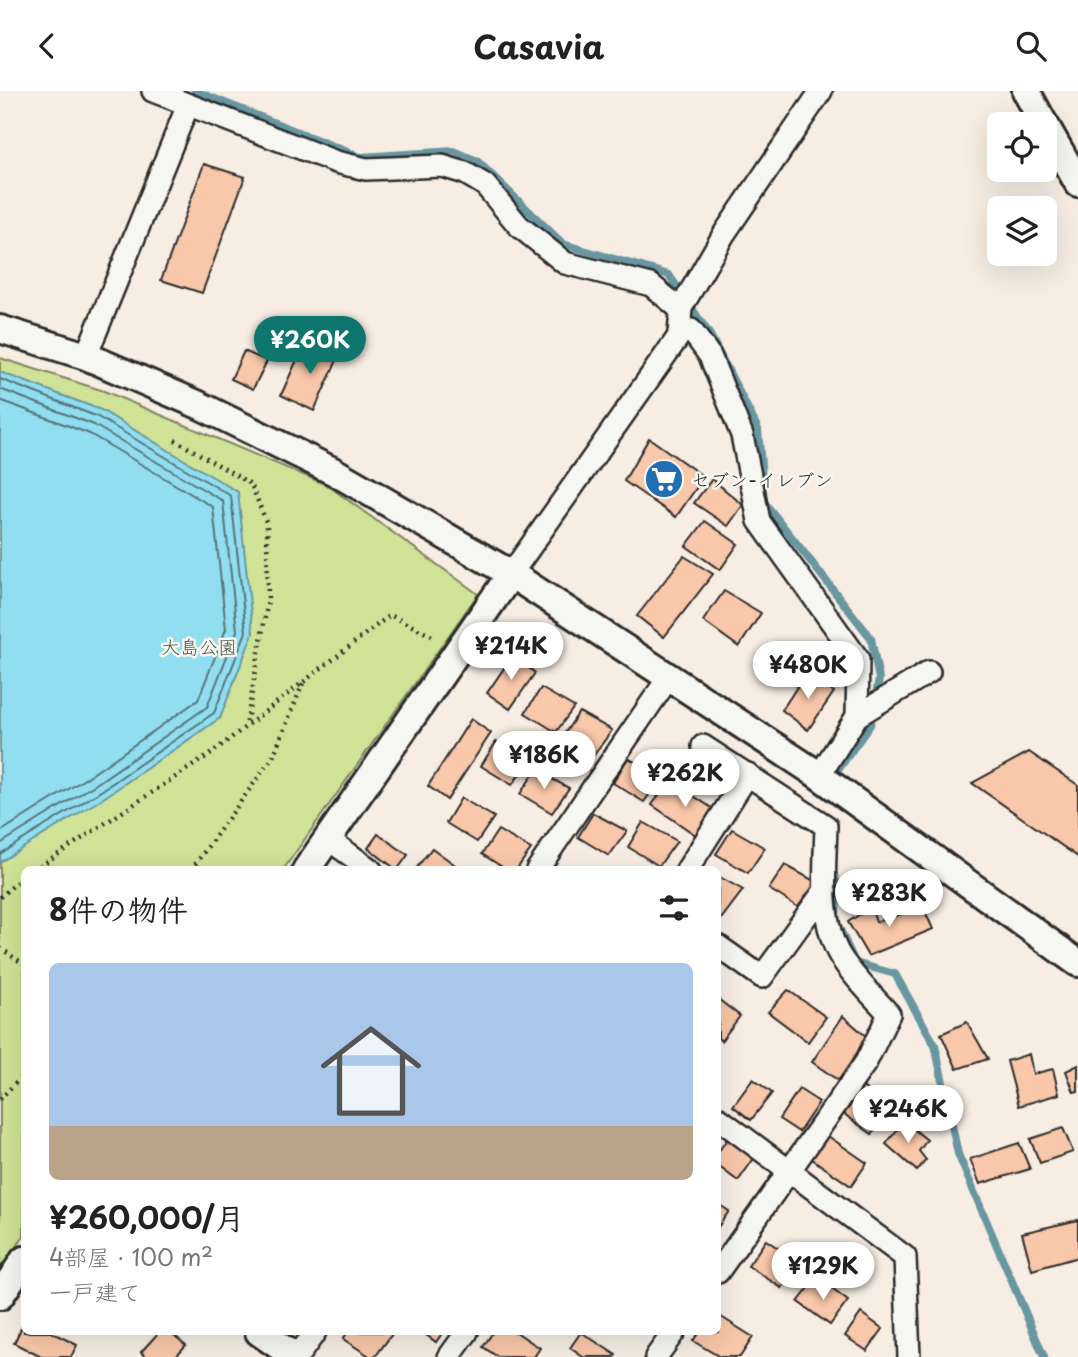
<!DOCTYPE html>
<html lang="ja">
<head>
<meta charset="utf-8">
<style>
	body { margin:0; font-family:"Playpen Sans","Klee One",sans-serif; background:#f2f2f2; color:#222; height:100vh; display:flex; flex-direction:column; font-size:26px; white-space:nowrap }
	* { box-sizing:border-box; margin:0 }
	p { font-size:23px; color:#767676 }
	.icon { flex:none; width:38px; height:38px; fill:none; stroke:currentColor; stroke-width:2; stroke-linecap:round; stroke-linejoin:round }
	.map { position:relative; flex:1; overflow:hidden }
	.panel { position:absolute; left:21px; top:775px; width:700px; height:469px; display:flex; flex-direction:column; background:#fff; border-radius:10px; box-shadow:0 7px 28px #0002 }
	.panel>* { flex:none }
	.controls { position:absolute; left:987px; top:21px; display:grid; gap:14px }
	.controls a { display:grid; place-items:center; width:70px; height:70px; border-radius:10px; background:#fff; box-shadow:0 7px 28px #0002; font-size:35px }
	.price { position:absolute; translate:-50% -60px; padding:0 16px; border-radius:24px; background:#fff; color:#222; font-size:23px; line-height:46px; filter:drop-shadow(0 2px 4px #0008) }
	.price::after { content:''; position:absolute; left:50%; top:42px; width:21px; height:16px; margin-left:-10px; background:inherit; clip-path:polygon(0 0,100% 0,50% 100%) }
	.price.on { background:#0f766e; color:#fff }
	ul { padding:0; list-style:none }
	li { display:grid; align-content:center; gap:14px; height:371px; padding:0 28px }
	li+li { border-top:2px solid #e0e0e0 }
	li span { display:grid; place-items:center; height:217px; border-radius:10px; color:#555 }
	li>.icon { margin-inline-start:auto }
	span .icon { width:126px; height:126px; fill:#fffc; stroke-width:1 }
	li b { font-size:30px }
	h2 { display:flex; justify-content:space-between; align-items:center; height:84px; padding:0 28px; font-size:30px }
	header { display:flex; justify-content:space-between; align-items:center; height:91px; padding:0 28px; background:#fff; font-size:32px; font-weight:700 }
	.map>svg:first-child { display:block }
	.green { fill:#d0e296; stroke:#7e8660; stroke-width:2 }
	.water { fill:#91def0; stroke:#6896a1; stroke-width:2 }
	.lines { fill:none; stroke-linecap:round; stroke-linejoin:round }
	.shore { stroke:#54737a; stroke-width:2 }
	.stream { stroke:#6896a1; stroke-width:8 }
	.building { fill:#f9c7a9; stroke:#2b2b2b; stroke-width:2 }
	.minor-casing { stroke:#2b2b2b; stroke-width:26 }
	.tertiary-casing { stroke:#2b2b2b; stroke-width:32 }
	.path { stroke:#2b2b2b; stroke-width:4.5; stroke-dasharray:2 5; stroke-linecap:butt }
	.minor { stroke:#f6f6f2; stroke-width:21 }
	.tertiary { stroke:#f6f6f2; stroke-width:26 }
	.labels { text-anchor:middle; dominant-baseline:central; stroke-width:5; stroke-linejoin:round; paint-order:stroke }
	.poi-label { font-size:19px; fill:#2b2b2b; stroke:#f6f6f2; text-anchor:start }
	.park-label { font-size:19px; fill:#545946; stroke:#f6f6f2 }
</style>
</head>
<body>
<header><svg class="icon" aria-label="back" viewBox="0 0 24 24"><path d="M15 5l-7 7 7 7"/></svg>Casavia<svg class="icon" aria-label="search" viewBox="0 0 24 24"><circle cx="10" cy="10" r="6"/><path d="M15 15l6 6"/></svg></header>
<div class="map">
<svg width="1078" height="1266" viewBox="0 0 1078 1266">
	<rect width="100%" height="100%" fill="#f7ede3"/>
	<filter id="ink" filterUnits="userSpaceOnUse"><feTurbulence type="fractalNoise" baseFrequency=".0143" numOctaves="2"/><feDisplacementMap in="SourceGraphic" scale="14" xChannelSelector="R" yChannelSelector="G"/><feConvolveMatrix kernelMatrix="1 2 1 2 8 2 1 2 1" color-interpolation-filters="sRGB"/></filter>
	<g filter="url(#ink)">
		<path class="green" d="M0,267L104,300L327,394L478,503L283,779H24V1145L0,1180Z"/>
		<path class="water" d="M0,281L101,319L238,401L253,542L220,627L105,706L0,771Z"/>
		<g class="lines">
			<g class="shore">
				<path d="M0,288L98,326L231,405L246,541L214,622L101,700L0,763"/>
				<path d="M0,298L94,334L223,410L237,540L207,616L96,693L0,753"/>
				<path d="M0,309L90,343L213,416L226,538L198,609L91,684L0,741"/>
			</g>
			<g class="stream">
				<path d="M195,0L360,66L454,60L477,70L563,153L669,184L710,244L758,338L764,411L871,547L879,588L870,634L833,686"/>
				<path d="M832,779L837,792L836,830L855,872L895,883L935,954L958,1063L1044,1266"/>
			</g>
		</g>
		<g class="building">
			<path d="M204,73L245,86L202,202L161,189Z"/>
			<path d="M305,251L339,265L314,320L281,304Z"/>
			<path d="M244,260L267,270L253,298L231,288Z"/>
			<path d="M649,347L704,386L676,426L624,390Z"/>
			<path d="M712,388L743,414L728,435L694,412Z"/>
			<path d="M705,430L738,453L720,479L686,455Z"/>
			<path d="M684,465L713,483L664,546L637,525Z"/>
			<path d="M724,500L761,522L739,556L703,530Z"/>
			<path d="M513,564L535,582L510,618L487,602Z"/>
			<path d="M806,582L834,601L808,639L782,619Z"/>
			<path d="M541,597L574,616L556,641L525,622Z"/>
			<path d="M579,621L612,639L594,664L563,645Z"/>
			<path d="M471,628L491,642L447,709L428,695Z"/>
			<path d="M496,651L530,669L512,694L481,675Z"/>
			<path d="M1029,661L1078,694V766L972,692Z"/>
			<path d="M628,667L662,686L644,711L613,692Z"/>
			<path d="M536,679L569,697L552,722L520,703Z"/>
			<path d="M669,689L718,721L700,747L652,714Z"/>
			<path d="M461,707L494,726L477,751L446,732Z"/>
			<path d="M593,722L627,740L609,765L578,746Z"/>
			<path d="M643,731L677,750L659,775L628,756Z"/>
			<path d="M732,738L765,757L748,782L716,763Z"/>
			<path d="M498,739L531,758L516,779H507L482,763Z"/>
			<path d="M378,743L408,764L397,779L368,757Z"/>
			<path d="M432,757L462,779H415Z"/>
			<path d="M785,774L818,792L801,818L769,798Z"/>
			<path d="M718,785L743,799L718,832Z"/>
			<path d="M871,816L876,831L923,816L933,838L868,865L848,831Z"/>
			<path d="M788,899L826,926L808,951L768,921Z"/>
			<path d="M718,908L740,925L721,950L718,947Z"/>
			<path d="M843,925L867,946L839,990L812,971Z"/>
			<path d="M967,931L988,968L957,978L941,943Z"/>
			<path d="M1029,963L1033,983L1053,978L1059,1003L1019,1015L1007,970Z"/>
			<path d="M1078,974V1000L1074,1001L1066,980Z"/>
			<path d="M753,988L772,1002L751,1029L733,1015Z"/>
			<path d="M863,996L890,1018L872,1043L844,1023Z"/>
			<path d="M799,998L819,1011L799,1041L779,1028Z"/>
			<path d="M904,1030L927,1049L919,1060L926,1069L917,1080L886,1053Z"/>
			<path d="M1063,1037L1073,1061L1040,1072L1030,1048Z"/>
			<path d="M828,1045L867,1072L851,1095L812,1068Z"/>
			<path d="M728,1047L755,1066L738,1090L718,1075V1061Z"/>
			<path d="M1019,1052L1030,1078L980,1093L970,1068Z"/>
			<path d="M718,1113L729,1120L718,1136Z"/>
			<path d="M1078,1129V1166L1032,1179L1022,1142Z"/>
			<path d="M766,1149L799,1171L782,1197L748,1175Z"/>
			<path d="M817,1187L848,1210L830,1234L798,1211Z"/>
			<path d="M861,1222L883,1238L867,1260L845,1245Z"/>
			<path d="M718,1224L753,1246L740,1266H720L693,1250L699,1241H718Z"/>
			<path d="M24,1231V1241H51L77,1254L71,1266H41L14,1252Z"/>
			<path d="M159,1241H170L186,1254L175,1266H147L141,1261Z"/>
			<path d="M348,1241H388L392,1243L375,1266H371L343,1248Z"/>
			<path d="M422,1241H443L436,1251Z"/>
			<path d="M493,1241H516L540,1257L534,1266H498L483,1256Z"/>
			<path d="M581,1241L616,1264L615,1266H583L570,1257Z"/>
		</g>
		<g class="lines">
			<g class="minor-casing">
				<g id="minor">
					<path d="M153,0L336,71L366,78L442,75L465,82L485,94L519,135L565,172L651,194L680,218"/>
					<path d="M679,240L691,239L710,265L742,344L759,430L858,568L857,625L819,685"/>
					<path d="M86,265L188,14"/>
					<path d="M511,483L679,245L681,217L724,143L821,0"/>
					<path d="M857,625L929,581"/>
					<path d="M703,655L826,735C825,774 819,830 840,865C853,886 873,905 889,923L866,971L718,1181"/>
					<path d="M328,748L371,779"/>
					<path d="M537,779L669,586"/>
					<path d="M687,779L748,683"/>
					<path d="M718,855L762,886L825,799"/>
					<path d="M718,1027L905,1166L909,1266"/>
					<path d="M297,1266L315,1241"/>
					<path d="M449,1266L467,1241"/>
					<path d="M656,1266L674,1241"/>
				</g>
			</g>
			<g class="tertiary-casing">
				<g id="tertiary">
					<path d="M1026,0L1044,33"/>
					<path d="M1045,34L1078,92"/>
					<path d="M0,238L86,265L199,314L333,380L511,483L814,681L1078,872"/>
					<path d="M306,779L511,483"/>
					<path d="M0,1205L24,1169"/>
					<path d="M259,1241L295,1266"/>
				</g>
			</g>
			<g class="path">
				<path d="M175,349L251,393L267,433L268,509L246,635"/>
				<path d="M34,779L209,664L390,524L436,547"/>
				<path d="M191,779L273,666L303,592"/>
				<path d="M0,806L24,785"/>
				<path d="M0,857L24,873"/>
				<path d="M0,1008L24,983"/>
			</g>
			<use href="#minor" class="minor"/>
			<use href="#tertiary" class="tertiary"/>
		</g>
	</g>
	<defs>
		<g id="supermarket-disc" transform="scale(2.0125)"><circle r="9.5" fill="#1f6fb2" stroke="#f6f6f2"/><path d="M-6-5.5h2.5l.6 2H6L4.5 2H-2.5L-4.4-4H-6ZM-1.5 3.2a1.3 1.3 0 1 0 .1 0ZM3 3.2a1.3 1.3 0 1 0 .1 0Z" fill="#fff"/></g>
	</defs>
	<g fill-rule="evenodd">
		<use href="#supermarket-disc" x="664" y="388"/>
	</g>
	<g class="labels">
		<g class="poi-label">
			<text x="691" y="388">セブン-イレブン</text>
		</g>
		<g class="park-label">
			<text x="199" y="555">大島公園</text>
		</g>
	</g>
</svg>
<div class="controls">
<a><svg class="icon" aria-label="locate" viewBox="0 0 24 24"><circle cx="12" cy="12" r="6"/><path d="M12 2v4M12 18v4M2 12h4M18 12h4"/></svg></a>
<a><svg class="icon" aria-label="layers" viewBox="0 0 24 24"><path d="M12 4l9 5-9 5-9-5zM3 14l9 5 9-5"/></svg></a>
</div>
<b class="price on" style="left:310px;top:285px">¥260K</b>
<b class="price" style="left:511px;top:591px">¥214K</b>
<b class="price" style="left:808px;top:610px">¥480K</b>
<b class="price" style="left:544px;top:700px">¥186K</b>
<b class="price" style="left:685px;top:718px">¥262K</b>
<b class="price" style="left:889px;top:838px">¥283K</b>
<b class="price" style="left:908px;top:1054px">¥246K</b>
<b class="price" style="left:823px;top:1211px">¥129K</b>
<section class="panel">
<h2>8件の物件<svg class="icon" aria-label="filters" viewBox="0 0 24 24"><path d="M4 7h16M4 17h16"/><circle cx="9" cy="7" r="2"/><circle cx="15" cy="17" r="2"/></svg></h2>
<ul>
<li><span style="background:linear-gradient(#a9c7e8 75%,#b9a48a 0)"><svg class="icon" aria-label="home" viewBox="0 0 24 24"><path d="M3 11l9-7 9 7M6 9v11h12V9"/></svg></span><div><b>¥260,000/月</b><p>4部屋 · 100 m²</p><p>一戸建て</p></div></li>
</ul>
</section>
</div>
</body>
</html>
